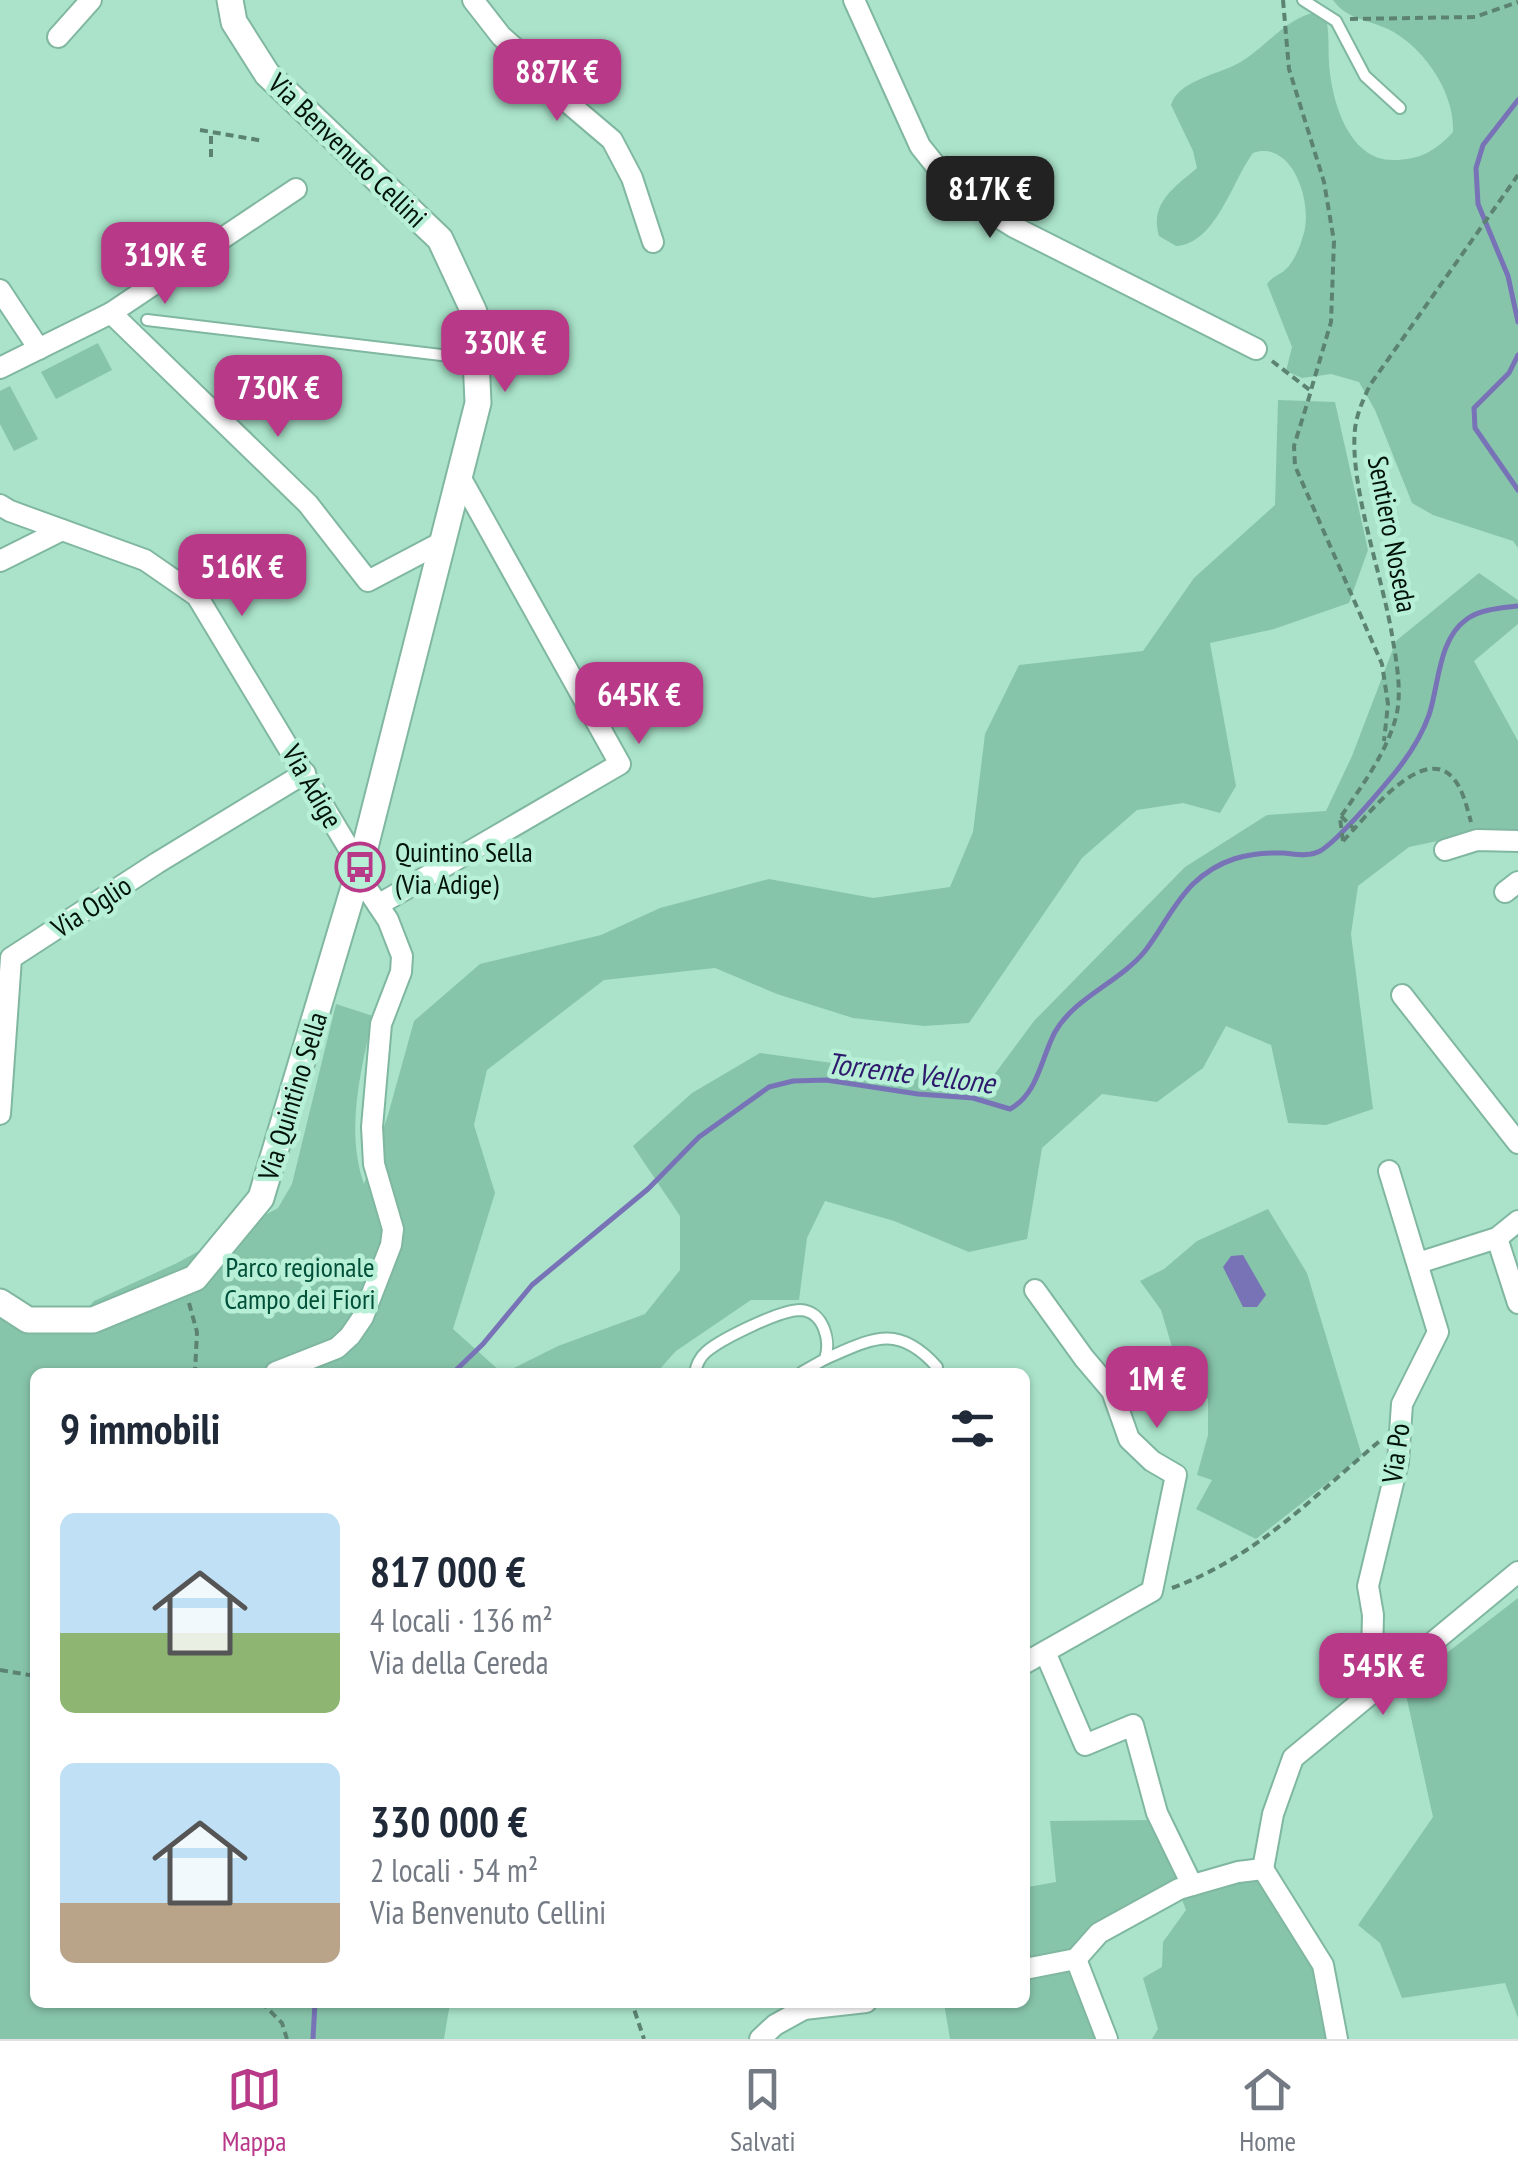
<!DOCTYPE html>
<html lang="it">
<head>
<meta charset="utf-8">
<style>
	body { margin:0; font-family:"PT Sans Narrow",sans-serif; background:#f2f2f3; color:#1f2937; height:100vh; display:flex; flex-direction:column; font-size:38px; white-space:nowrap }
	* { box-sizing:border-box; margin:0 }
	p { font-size:32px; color:#747a83 }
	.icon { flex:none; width:55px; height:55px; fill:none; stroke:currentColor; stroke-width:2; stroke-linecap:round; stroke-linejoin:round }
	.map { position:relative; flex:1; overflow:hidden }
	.panel { position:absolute; left:30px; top:1368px; width:1000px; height:640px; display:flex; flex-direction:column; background:#fff; border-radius:15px; box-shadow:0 2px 8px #0004 }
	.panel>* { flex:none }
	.price { position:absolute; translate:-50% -85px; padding:0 22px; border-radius:20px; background:#b73988; color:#fff; font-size:32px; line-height:65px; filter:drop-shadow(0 2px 5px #0008) }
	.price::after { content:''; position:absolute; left:50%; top:60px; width:30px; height:22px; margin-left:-15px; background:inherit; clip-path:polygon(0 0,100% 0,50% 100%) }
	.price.selected { background:#222; color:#fff }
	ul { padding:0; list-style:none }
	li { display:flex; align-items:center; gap:30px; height:250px; padding:0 30px }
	li span { display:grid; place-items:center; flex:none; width:280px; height:200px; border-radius:15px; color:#555 }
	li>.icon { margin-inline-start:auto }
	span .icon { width:120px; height:120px; fill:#fffc; stroke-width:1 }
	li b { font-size:42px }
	h2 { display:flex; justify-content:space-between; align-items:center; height:120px; padding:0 30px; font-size:42px }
	.tabs { display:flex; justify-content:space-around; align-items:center; height:140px; border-top:2px solid #e0e1e3; background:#fff; font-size:28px; color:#747a83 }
	.tabs a { display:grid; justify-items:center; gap:5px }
	.tabs .selected { color:#b73988 }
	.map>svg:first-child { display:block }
	.green { fill:#87c5ab }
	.water { fill:#7873b7 }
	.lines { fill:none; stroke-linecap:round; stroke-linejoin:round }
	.stream { stroke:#7873b7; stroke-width:5 }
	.service-casing { stroke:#80b7a0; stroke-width:14 }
	.minor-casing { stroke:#80b7a0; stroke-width:24 }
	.tertiary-casing { stroke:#80b7a0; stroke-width:29 }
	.path { stroke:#5c8372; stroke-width:4; stroke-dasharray:8 5; stroke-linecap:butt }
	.service { stroke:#fff; stroke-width:10 }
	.minor { stroke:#fff; stroke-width:20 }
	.tertiary { stroke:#fff; stroke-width:25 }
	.labels { text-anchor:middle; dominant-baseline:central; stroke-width:9; stroke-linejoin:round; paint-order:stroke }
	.street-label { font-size:28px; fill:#00120a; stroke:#b7f0d7 }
	.poi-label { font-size:28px; fill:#00120a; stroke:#b7f0d7; text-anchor:start }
	.park-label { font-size:28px; fill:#004f38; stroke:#b7f0d7 }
	.water-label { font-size:30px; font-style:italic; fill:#2d1a6c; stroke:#b7f0d7 }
</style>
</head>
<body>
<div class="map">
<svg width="1518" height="2039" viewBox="0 0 1518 2039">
	<rect width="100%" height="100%" fill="#aae3ca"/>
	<g class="green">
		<path d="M1333,0H1518V548L1513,541L1433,515L1412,503L1375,410L1359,382L1331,374L1302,378L1286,371L1292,347L1267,284C1273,276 1278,276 1285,270C1294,262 1300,247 1303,236C1314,205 1293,139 1253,153C1232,181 1216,244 1176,246L1159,236C1149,203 1175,187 1197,168L1193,151L1171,105C1178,81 1216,75 1237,64C1268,47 1287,14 1324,11C1331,31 1327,52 1330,73C1334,107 1351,160 1393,160C1420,160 1435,151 1453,132C1455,92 1423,46 1388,29C1368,20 1346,19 1333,0Z"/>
		<path d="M98,343L112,370L56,399L41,372Z"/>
		<path d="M10,386L38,439L14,451L0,424V391Z"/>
		<path d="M1278,400L1335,402L1368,550L1349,603L1274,629L1210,643L1236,786L1220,813L1183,803L1137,810L1082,858L969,1023L924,1026L853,1018L777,994L715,968L604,980L487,1070L474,1125L495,1193L453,1329L501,1372H35V2002L450,2003L444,2039H0V1314L69,1330L94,1301L177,1263L278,1208L292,1184L336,1004L373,1016C361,1070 345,1130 364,1184L388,1115L414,1021L480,964L601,935L660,908L769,879L873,898L950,887L973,832L985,734L1019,665L1143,651L1194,578L1275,505Z"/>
		<path d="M1479,573L1518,600V624L1474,661L1518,741V834L1485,831L1409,847L1358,886L1351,934L1373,1109L1326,1125L1288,1123L1271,1045L1226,1026L1203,1068L1157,1102L1102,1094L1042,1148L1027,1239L969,1252L894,1221L825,1201L807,1238L799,1300H751L676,1351L657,1372H506L558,1346L645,1314L680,1270V1216L633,1146L692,1093L760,1053L904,1073L994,1075L1034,1021L1185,867L1267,815L1326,811L1352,756L1396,641Z"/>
		<path d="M1268,1209L1307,1273L1362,1456L1256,1539L1196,1509L1212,1480L1197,1475L1208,1435V1399L1199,1394L1197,1383L1181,1377L1161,1310L1140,1281L1164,1269L1197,1241Z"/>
		<path d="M1518,1598V2018L1505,1983L1402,1998L1380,1943L1358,1925L1433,1817L1404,1686Z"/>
		<path d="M1153,1820L1182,1881L1070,1953L1025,1963V1899L1028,1887L1056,1882L1050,1821Z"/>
		<path d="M1263,1876L1306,1945L1330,2039H1152L1158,2029L1143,1978L1162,1967L1163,1942L1186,1910L1181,1897Z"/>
		<path d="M1076,1959L1104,2039H950L944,2003L1025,2002V1969Z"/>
	</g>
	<path class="water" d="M1243,1255L1266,1295L1257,1307H1243L1223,1267L1231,1256Z"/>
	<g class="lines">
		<g class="stream">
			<path d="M1518,100L1483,145L1476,168L1478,204L1508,276L1518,322"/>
			<path d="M1518,355L1509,373L1474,408L1475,428L1518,490"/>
			<path d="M454,1372L483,1344L532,1285L648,1189L699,1137L769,1087L793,1081L826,1080L918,1094L973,1098L1010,1109C1038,1094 1041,1058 1055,1032C1075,997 1120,982 1145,951C1162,929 1173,904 1193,884C1219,859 1248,852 1283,853C1296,854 1309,857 1320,851C1339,840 1379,792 1394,774C1407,758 1422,735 1429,715C1439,685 1438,639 1467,619C1481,609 1502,608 1518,606"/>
			<path d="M313,2039L315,2002"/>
		</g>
		<g class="service-casing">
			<g id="service">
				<path d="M1303,0L1336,21L1365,76L1400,108"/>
				<path d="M147,320L475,359"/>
				<path d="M825,1359C873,1338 898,1323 937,1367"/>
				<path d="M695,1372C697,1365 699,1358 706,1352C721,1339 780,1310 800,1310C824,1311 831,1341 825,1359L802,1372"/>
			</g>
		</g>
		<g class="minor-casing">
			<g id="minor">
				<path d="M473,0L501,36L539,70L559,95L612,140L632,178L653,242"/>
				<path d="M854,0L920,146L956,191L1014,227L1256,349"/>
				<path d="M58,37L91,0"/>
				<path d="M0,290L39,349"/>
				<path d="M111,313L308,504L368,581L442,542"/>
				<path d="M0,368L111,313L296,189"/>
				<path d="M0,505L10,511L145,560L197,596L360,867L366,887L388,920L402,956L401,972L381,1024L372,1127L374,1164L393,1229L391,1245L363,1317L350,1336L337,1348L276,1372"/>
				<path d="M0,561L62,530"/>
				<path d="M1445,850L1477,840L1518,841"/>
				<path d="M1505,892L1518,882"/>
				<path d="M378,905L620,764L459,475"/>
				<path d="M1402,995L1518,1143"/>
				<path d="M0,1114L11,958L157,863L305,773"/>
				<path d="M1497,1238L1518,1303"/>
				<path d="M1418,1263L1497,1238L1518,1221"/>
				<path d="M1045,1652L1085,1745L1133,1725L1157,1813L1192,1885"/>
				<path d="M1025,1663L1152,1591L1176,1475L1152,1461L1129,1439L1112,1391L1084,1358L1035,1290"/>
				<path d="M1383,1686L1372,1657L1373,1615L1368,1586L1398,1462L1402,1404L1438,1332L1389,1171"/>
				<path d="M1263,1869L1273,1814L1293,1758L1518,1572"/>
				<path d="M1263,1869L1323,1965L1337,2039"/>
				<path d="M1076,1959L1107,2039"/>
				<path d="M1025,1969L1076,1959L1099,1933L1179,1889L1238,1872L1263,1869"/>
				<path d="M804,2009L866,2002"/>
				<path d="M760,2039L775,2025L804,2009"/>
			</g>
		</g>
		<g class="tertiary-casing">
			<path id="tertiary" d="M0,1302L28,1320H93L195,1278L261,1198L360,867L478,403L474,312L440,239L267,74L234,22L230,0"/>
		</g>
		<g class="path">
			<path d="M1283,0L1289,69L1324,182L1334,241L1331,322L1311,390"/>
			<path d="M1350,19L1475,17L1518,2"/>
			<path d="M200,130L264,141"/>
			<path d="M211,157V132"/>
			<path d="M1272,361L1311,391L1294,446L1295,466L1382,664L1388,704L1384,741"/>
			<path d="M1341,816L1354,829"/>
			<path d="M1343,841L1340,818C1361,787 1386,754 1396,717C1402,694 1397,664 1393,641C1384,580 1349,487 1355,429C1357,413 1363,400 1370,385L1518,175"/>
			<path d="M1343,841C1364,820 1422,742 1453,778C1463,789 1467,808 1471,822"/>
			<path d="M189,1303L197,1332L195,1372"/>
			<path d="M1172,1588C1257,1557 1314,1496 1382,1439"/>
			<path d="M0,1670L35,1676"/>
			<path d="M261,2002L282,2023L287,2039"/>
			<path d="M640,2002L633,2006L644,2039"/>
		</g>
		<use href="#service" class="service"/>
		<use href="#minor" class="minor"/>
		<use href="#tertiary" class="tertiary"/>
	</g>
	<defs>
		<g id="bus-ring" transform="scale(2.5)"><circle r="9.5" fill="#b7f0d7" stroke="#b73988" stroke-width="1.5"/><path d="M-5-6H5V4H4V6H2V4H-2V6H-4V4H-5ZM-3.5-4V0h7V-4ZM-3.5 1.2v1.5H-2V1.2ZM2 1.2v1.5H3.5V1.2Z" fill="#b73988"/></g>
	</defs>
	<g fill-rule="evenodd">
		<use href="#bus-ring" x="360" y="867"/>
	</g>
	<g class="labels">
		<g class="street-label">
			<text transform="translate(348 150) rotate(44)">Via Benvenuto Cellini</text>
			<text transform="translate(1393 534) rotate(79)">Sentiero Noseda</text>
			<text transform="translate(313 786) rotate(60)">Via Adige</text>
			<text transform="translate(91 906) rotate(-33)">Via Oglio</text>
			<text transform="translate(292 1096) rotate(-73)">Via Quintino Sella</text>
			<text transform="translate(1395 1453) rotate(-82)">Via Po</text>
		</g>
		<g class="poi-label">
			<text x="395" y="851">Quintino Sella<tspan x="395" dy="32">(Via Adige)</tspan></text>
		</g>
		<g class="park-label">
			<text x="300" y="1266">Parco regionale<tspan x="300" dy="32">Campo dei Fiori</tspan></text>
		</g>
		<g class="water-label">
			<text transform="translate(911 1072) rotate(7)">Torrente Vellone</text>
		</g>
	</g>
</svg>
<b class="price" style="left:557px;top:124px">887K €</b>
<b class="price selected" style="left:990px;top:241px">817K €</b>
<b class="price" style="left:165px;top:307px">319K €</b>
<b class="price" style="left:505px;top:395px">330K €</b>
<b class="price" style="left:278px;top:440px">730K €</b>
<b class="price" style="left:242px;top:619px">516K €</b>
<b class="price" style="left:639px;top:747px">645K €</b>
<b class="price" style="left:1157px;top:1431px">1M €</b>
<b class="price" style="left:1383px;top:1718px">545K €</b>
<section class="panel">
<h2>9 immobili<svg class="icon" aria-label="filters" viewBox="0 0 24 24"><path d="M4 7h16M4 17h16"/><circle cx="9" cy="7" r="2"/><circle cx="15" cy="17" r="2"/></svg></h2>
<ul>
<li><span style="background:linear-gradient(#bfe0f5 60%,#8fb573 0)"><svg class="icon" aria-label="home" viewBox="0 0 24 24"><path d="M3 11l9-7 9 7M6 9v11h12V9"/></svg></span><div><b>817 000 €</b><p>4 locali · 136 m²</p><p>Via della Cereda</p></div></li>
<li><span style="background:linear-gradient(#bfe0f5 70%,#b9a48a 0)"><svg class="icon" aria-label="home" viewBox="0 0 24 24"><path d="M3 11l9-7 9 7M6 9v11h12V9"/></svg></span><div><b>330 000 €</b><p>2 locali · 54 m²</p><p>Via Benvenuto Cellini</p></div></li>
</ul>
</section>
</div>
<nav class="tabs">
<a class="selected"><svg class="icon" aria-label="map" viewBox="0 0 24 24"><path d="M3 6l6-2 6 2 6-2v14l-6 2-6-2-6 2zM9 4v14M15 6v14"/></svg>Mappa</a>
<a><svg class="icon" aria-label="saved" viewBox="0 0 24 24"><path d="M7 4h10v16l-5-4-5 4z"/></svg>Salvati</a>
<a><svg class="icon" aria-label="home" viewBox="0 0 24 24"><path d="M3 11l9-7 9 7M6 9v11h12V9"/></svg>Home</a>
</nav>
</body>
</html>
